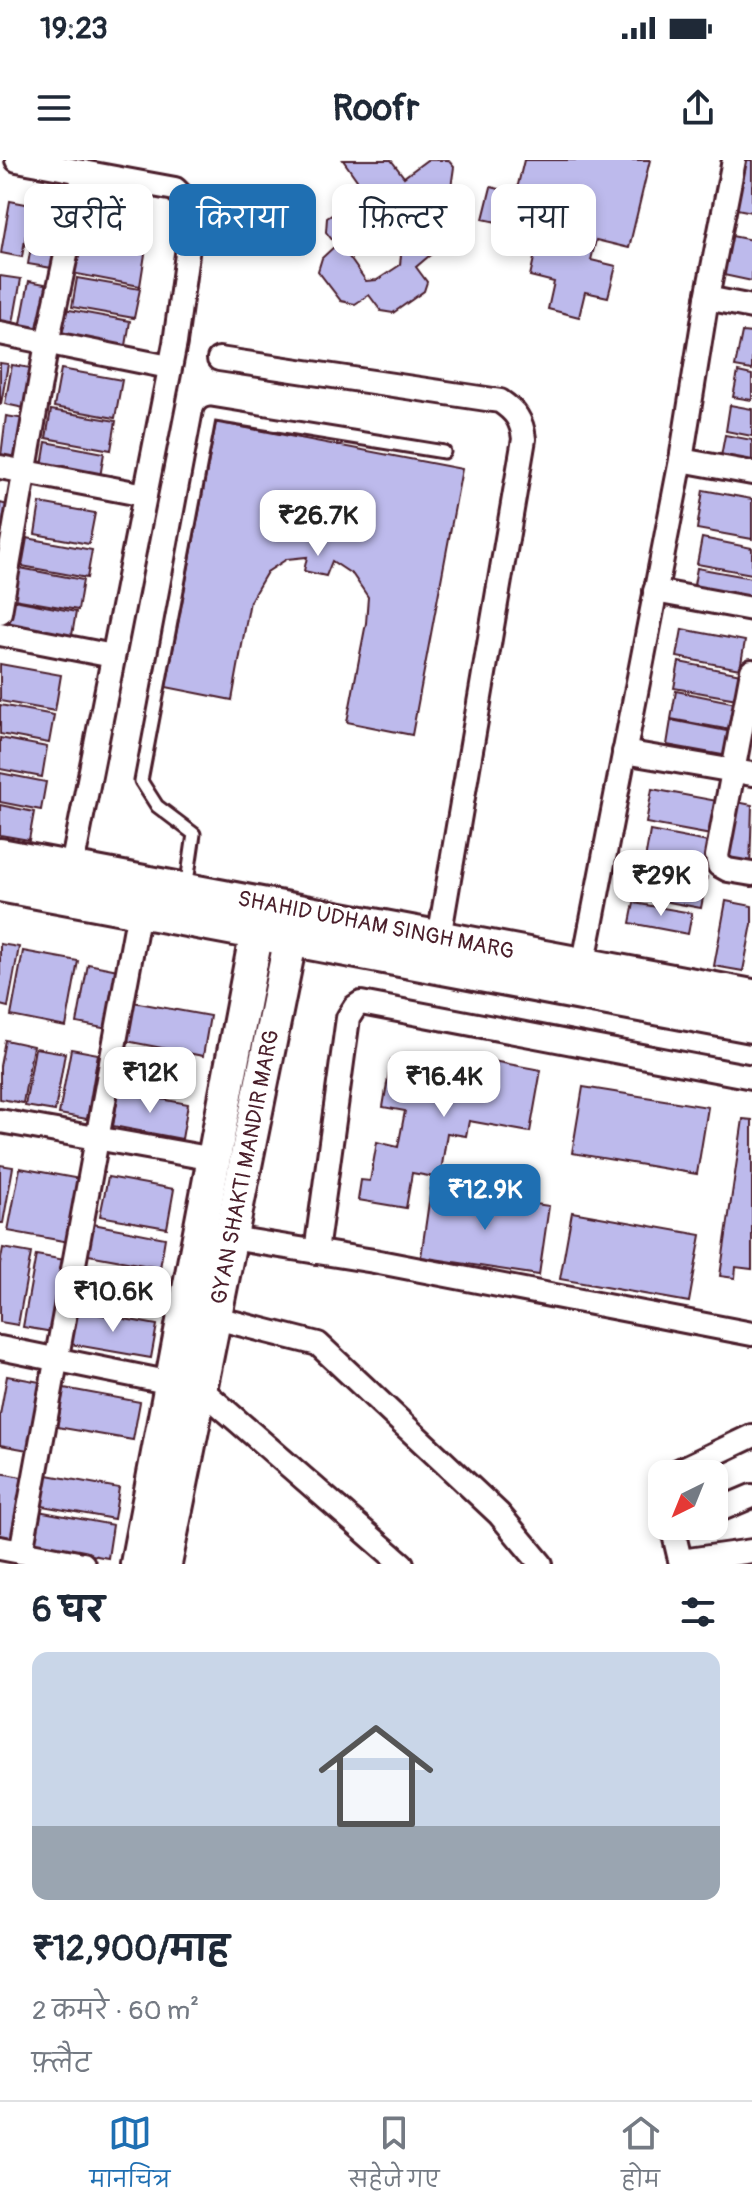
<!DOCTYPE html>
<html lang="hi">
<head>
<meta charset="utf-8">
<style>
	body { margin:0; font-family:Pangolin,"Playpen Sans Deva",sans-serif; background:#f6f6f7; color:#1f2937; height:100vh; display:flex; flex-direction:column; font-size:30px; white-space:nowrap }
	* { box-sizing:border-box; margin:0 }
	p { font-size:26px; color:#747a83 }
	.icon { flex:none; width:44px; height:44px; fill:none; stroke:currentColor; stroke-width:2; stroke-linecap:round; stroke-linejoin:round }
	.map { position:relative; height:1404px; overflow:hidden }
	.drawer { display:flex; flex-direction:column; background:#fff; flex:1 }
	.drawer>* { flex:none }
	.guide { position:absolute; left:24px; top:24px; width:704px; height:72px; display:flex; gap:16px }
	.needle { width:52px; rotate:223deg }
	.buttons { position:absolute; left:648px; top:1300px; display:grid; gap:16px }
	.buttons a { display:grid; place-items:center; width:80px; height:80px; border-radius:16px; background:#fff; box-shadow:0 4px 12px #0003; font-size:40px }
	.price { position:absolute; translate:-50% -68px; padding:0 18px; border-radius:16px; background:#fff; color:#222; font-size:26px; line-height:52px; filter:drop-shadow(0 2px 4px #0008) }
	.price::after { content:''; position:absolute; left:50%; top:48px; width:24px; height:18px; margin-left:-12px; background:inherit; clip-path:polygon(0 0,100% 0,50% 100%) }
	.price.current { background:#1f6fb2; color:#fff }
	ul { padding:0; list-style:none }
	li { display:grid; align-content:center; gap:16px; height:424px; padding:0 32px }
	li span { display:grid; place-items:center; height:248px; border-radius:16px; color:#555 }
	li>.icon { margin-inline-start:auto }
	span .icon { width:144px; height:144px; fill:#fffc; stroke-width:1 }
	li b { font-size:34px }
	h2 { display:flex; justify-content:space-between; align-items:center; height:96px; padding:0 32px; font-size:34px }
	.tag { padding:0 28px; border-radius:16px; background:#fff; box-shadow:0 4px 12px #0003; font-size:28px; line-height:72px }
	.tag.current { background:#1f6fb2; color:#fff }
	.status { display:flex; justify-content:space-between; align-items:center; height:56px; padding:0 40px; background:#fff; direction:ltr }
	.status svg { height:22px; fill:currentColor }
	header { display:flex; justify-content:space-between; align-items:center; height:104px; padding:0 32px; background:#fff; font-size:36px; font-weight:800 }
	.dock { display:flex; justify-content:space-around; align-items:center; height:112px; border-top:2px solid #e0e1e3; background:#fff; font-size:22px; color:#747a83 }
	.dock a { display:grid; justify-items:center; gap:4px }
	.dock .current { color:#1f6fb2 }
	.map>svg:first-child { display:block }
	.building { fill:#bdbaec; stroke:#4a1f2b; stroke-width:2; fill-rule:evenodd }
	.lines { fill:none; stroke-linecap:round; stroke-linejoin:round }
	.lane-casing { stroke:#4a1f2b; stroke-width:17 }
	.street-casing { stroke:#4a1f2b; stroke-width:28 }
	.secondary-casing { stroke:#4a1f2b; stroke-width:38 }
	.lane { stroke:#fff; stroke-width:11 }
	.street { stroke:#fff; stroke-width:22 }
	.secondary { stroke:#fff; stroke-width:32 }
	.labels { text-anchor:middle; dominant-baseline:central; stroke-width:7; stroke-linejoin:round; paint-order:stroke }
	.street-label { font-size:22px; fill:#4a1f2b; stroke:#fff }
</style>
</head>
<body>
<div class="status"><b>19:23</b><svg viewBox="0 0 49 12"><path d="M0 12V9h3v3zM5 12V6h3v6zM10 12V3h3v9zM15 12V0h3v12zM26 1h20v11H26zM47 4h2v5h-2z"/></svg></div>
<header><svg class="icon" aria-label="menu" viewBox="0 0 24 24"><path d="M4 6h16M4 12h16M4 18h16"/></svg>Roofr<svg class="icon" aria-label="share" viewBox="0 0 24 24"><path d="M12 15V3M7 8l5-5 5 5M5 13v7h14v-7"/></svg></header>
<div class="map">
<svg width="752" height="1404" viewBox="0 0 752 1404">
	<rect width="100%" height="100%" fill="#fff"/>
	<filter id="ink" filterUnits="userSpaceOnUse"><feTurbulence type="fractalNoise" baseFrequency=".0125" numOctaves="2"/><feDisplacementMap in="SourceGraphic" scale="16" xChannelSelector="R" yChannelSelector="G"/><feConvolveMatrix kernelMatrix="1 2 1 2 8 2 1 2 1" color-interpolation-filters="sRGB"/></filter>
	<g filter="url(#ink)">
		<g class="building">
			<path d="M343,0H391L404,17L427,0H448L454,7L451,28L414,50L437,80L435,91L416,107L427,122L424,131L393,153L381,151L369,135L355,144L341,141L318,111L322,98L336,85L326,72L327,58L366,33ZM383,73L401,95L400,105L377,120L366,121L349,97L355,86Z"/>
			<path d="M524,0H650L629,88L596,80L591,100L616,106L608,137L585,132L579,157L548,149L554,122L530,116L535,94L510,88L515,66L483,59L491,27L516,33Z"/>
			<path d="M741,0H752V52L732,48Z"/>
			<path d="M10,41L31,45L22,97L1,93Z"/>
			<path d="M87,42L151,53L144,88L81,76Z"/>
			<path d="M38,47L62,52L52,108L28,104Z"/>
			<path d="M727,75L752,80V121L719,114Z"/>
			<path d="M78,81L145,94L140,126L72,113Z"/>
			<path d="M0,116L21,119L12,169L0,166Z"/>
			<path d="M77,118L140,129L134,158L72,147Z"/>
			<path d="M29,121L50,125L40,178L19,174Z"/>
			<path d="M64,149L130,161L125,192L58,180Z"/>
			<path d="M742,172L752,173V210L735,207Z"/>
			<path d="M0,203L8,204L1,244H0Z"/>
			<path d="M12,205L31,208L24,248L5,244Z"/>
			<path d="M61,209L122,220L115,258L54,247Z"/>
			<path d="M738,212L752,215V240L733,237Z"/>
			<path d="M730,245L752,249V276L726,271Z"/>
			<path d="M51,250L116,261L111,290L46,278Z"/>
			<path d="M6,256L25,259L16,307L0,304Z"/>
			<path d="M216,262L462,309L412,575L347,562L366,463L368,437L353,415L332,401L326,416L304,411L307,397L287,399L267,412L250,441L232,540L166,527Z"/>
			<path d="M725,275L752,280V308L720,302Z"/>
			<path d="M46,282L104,293L99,323L41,312Z"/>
			<path d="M703,330L752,339V379L697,369Z"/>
			<path d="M0,343L8,345L0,389Z"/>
			<path d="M40,343L95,353L89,384L35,374Z"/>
			<path d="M27,378L92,390L87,418L22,406Z"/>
			<path d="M702,378L752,388V414L697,404Z"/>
			<path d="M20,408L83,420L78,450L14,439Z"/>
			<path d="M697,408L752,418V447L692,436Z"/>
			<path d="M14,440L76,452L71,481L8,470Z"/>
			<path d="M682,469L745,481L740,509L677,497Z"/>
			<path d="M679,502L741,514L737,539L674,528Z"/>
			<path d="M0,504L61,515L55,551L0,541Z"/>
			<path d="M676,531L736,543L731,570L671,559Z"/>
			<path d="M0,545L54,555L49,583L0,574Z"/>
			<path d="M671,560L732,572L728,596L667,585Z"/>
			<path d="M0,578L47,587L42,617L0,609Z"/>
			<path d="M0,613L46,622L41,650L0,642Z"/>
			<path d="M652,629L717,641L711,675L646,663Z"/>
			<path d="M732,641L752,645L750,708L721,703Z"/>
			<path d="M0,645L34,652L29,680L0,675Z"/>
			<path d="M650,671L713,683L708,712L645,700Z"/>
			<path d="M637,704L707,717L701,748L631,735Z"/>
			<path d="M726,741L752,746V764L743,811L714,806Z"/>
			<path d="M634,743L692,753L688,774L630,763Z"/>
			<path d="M0,784L19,787L8,847L0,845Z"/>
			<path d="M23,791L78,801L66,867L11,856Z"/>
			<path d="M88,804L118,810L108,869L77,863Z"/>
			<path d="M133,842L210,856L203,896L126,881Z"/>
			<path d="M5,880L33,886L23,943L0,939V906Z"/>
			<path d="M35,888L65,893L55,951L25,946Z"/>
			<path d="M71,889L98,894L87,959L59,954Z"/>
			<path d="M391,900L484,917L487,900L541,910L530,972L469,961L466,976L447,973L440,1018L412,1013L406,1048L358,1040L361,1020L370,1021L377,982L398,987L405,951L383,947Z"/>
			<path d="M583,927L708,947L697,1014L572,993Z"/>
			<path d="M119,931L188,944L182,979L113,966Z"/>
			<path d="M743,959L752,960V1109L736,1107L735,1118L720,1116Z"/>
			<path d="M0,1005L13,1007L3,1063H0Z"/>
			<path d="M20,1008L80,1019L69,1082L8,1071Z"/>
			<path d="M108,1017L174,1029L167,1068L100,1056Z"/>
			<path d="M431,1028L549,1046L539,1115L421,1097Z"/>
			<path d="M572,1052L701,1075L689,1142L560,1119Z"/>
			<path d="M88,1063L165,1078L160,1108L83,1094Z"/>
			<path d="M3,1088L31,1093L18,1165L0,1162V1104Z"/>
			<path d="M36,1095L65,1100L53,1172L23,1167Z"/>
			<path d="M88,1105L161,1119L155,1156L81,1143Z"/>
			<path d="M76,1150L157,1165L151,1198L70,1184Z"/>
			<path d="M7,1216L40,1222L28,1290L0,1285V1255Z"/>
			<path d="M64,1228L140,1242L133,1280L57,1267Z"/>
			<path d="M0,1313L22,1317L11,1379L0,1377Z"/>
			<path d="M42,1314L119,1328L114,1359L37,1345Z"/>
			<path d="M38,1351L113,1365L108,1398L33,1384Z"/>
		</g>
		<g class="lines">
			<g class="lane-casing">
				<path id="lane" d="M186,729L194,674L157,646L141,621L210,254L444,292"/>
			</g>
			<g class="street-casing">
				<g id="street">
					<path d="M17,0L175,29L188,42L192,57L175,183L69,722"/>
					<path d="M707,138L752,147"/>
					<path d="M0,173L169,207"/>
					<path d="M219,199L500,241C515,251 522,260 524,279L439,778"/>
					<path d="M681,300L752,313"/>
					<path d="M0,307L145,335"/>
					<path d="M655,431L752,449"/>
					<path d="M0,452L47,183L84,12"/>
					<path d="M0,474L113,496"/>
					<path d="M752,511L717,696L719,705L728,710L752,714"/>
					<path d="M624,592L752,614"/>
					<path d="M581,817L681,300L707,138L734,0"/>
					<path d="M0,961L214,999"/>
					<path d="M231,1078L374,1101L752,1174"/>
					<path d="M316,1092L348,858L355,847L361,843L752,917"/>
					<path d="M204,1155L318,1184L499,1354L541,1404"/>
					<path d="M0,1188L201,1229L402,1404"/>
					<path d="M672,1314L752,1276"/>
					<path d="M714,1352L752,1336"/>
					<path d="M672,1366L681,1404"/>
					<path d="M0,1388L83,1404"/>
					<path d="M21,1392L139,751"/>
					<path d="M681,1401L752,1391"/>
				</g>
			</g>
			<g class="secondary-casing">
				<g id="secondary">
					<path d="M0,695L752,836"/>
					<path d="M0,725L752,866"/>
					<path d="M137,1404L260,755"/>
					<path d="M165,1404L294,762"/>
				</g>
			</g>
			<use href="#lane" class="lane"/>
			<use href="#street" class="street"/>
			<use href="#secondary" class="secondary"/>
		</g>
	</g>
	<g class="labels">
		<g class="street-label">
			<text transform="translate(376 765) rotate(11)">SHAHID UDHAM SINGH MARG</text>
			<text transform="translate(245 1007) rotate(-79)">GYAN SHAKTI MANDIR MARG</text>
		</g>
	</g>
</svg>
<div class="buttons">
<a><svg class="needle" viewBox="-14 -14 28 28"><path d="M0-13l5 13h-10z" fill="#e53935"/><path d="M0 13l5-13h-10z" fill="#747a83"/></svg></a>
</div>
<b class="price" style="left:318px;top:398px">₹26.7K</b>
<b class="price" style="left:661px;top:758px">₹29K</b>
<b class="price" style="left:150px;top:955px">₹12K</b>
<b class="price" style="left:444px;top:959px">₹16.4K</b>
<b class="price current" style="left:485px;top:1072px">₹12.9K</b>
<b class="price" style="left:113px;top:1174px">₹10.6K</b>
<div class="guide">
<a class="tag">खरीदें</a>
<a class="tag current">किराया</a>
<a class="tag">फ़िल्टर</a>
<a class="tag">नया</a>
</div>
</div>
<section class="drawer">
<h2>6 घर<svg class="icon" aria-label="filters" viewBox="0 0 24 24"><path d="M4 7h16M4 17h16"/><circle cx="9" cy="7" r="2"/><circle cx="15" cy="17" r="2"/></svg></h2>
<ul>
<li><span style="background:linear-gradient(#c9d6e8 70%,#9aa5b1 0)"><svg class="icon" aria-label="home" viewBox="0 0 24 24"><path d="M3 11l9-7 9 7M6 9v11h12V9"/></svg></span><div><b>₹12,900/माह</b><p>2 कमरे · 60 m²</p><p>फ़्लैट</p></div></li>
</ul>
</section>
<nav class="dock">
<a class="current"><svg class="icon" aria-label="map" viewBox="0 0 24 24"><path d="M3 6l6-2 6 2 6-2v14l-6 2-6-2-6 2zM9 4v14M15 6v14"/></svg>मानचित्र</a>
<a><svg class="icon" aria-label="saved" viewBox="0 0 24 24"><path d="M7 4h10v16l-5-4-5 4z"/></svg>सहेजे गए</a>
<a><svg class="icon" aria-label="home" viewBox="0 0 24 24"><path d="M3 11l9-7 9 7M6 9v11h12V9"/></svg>होम</a>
</nav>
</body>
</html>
